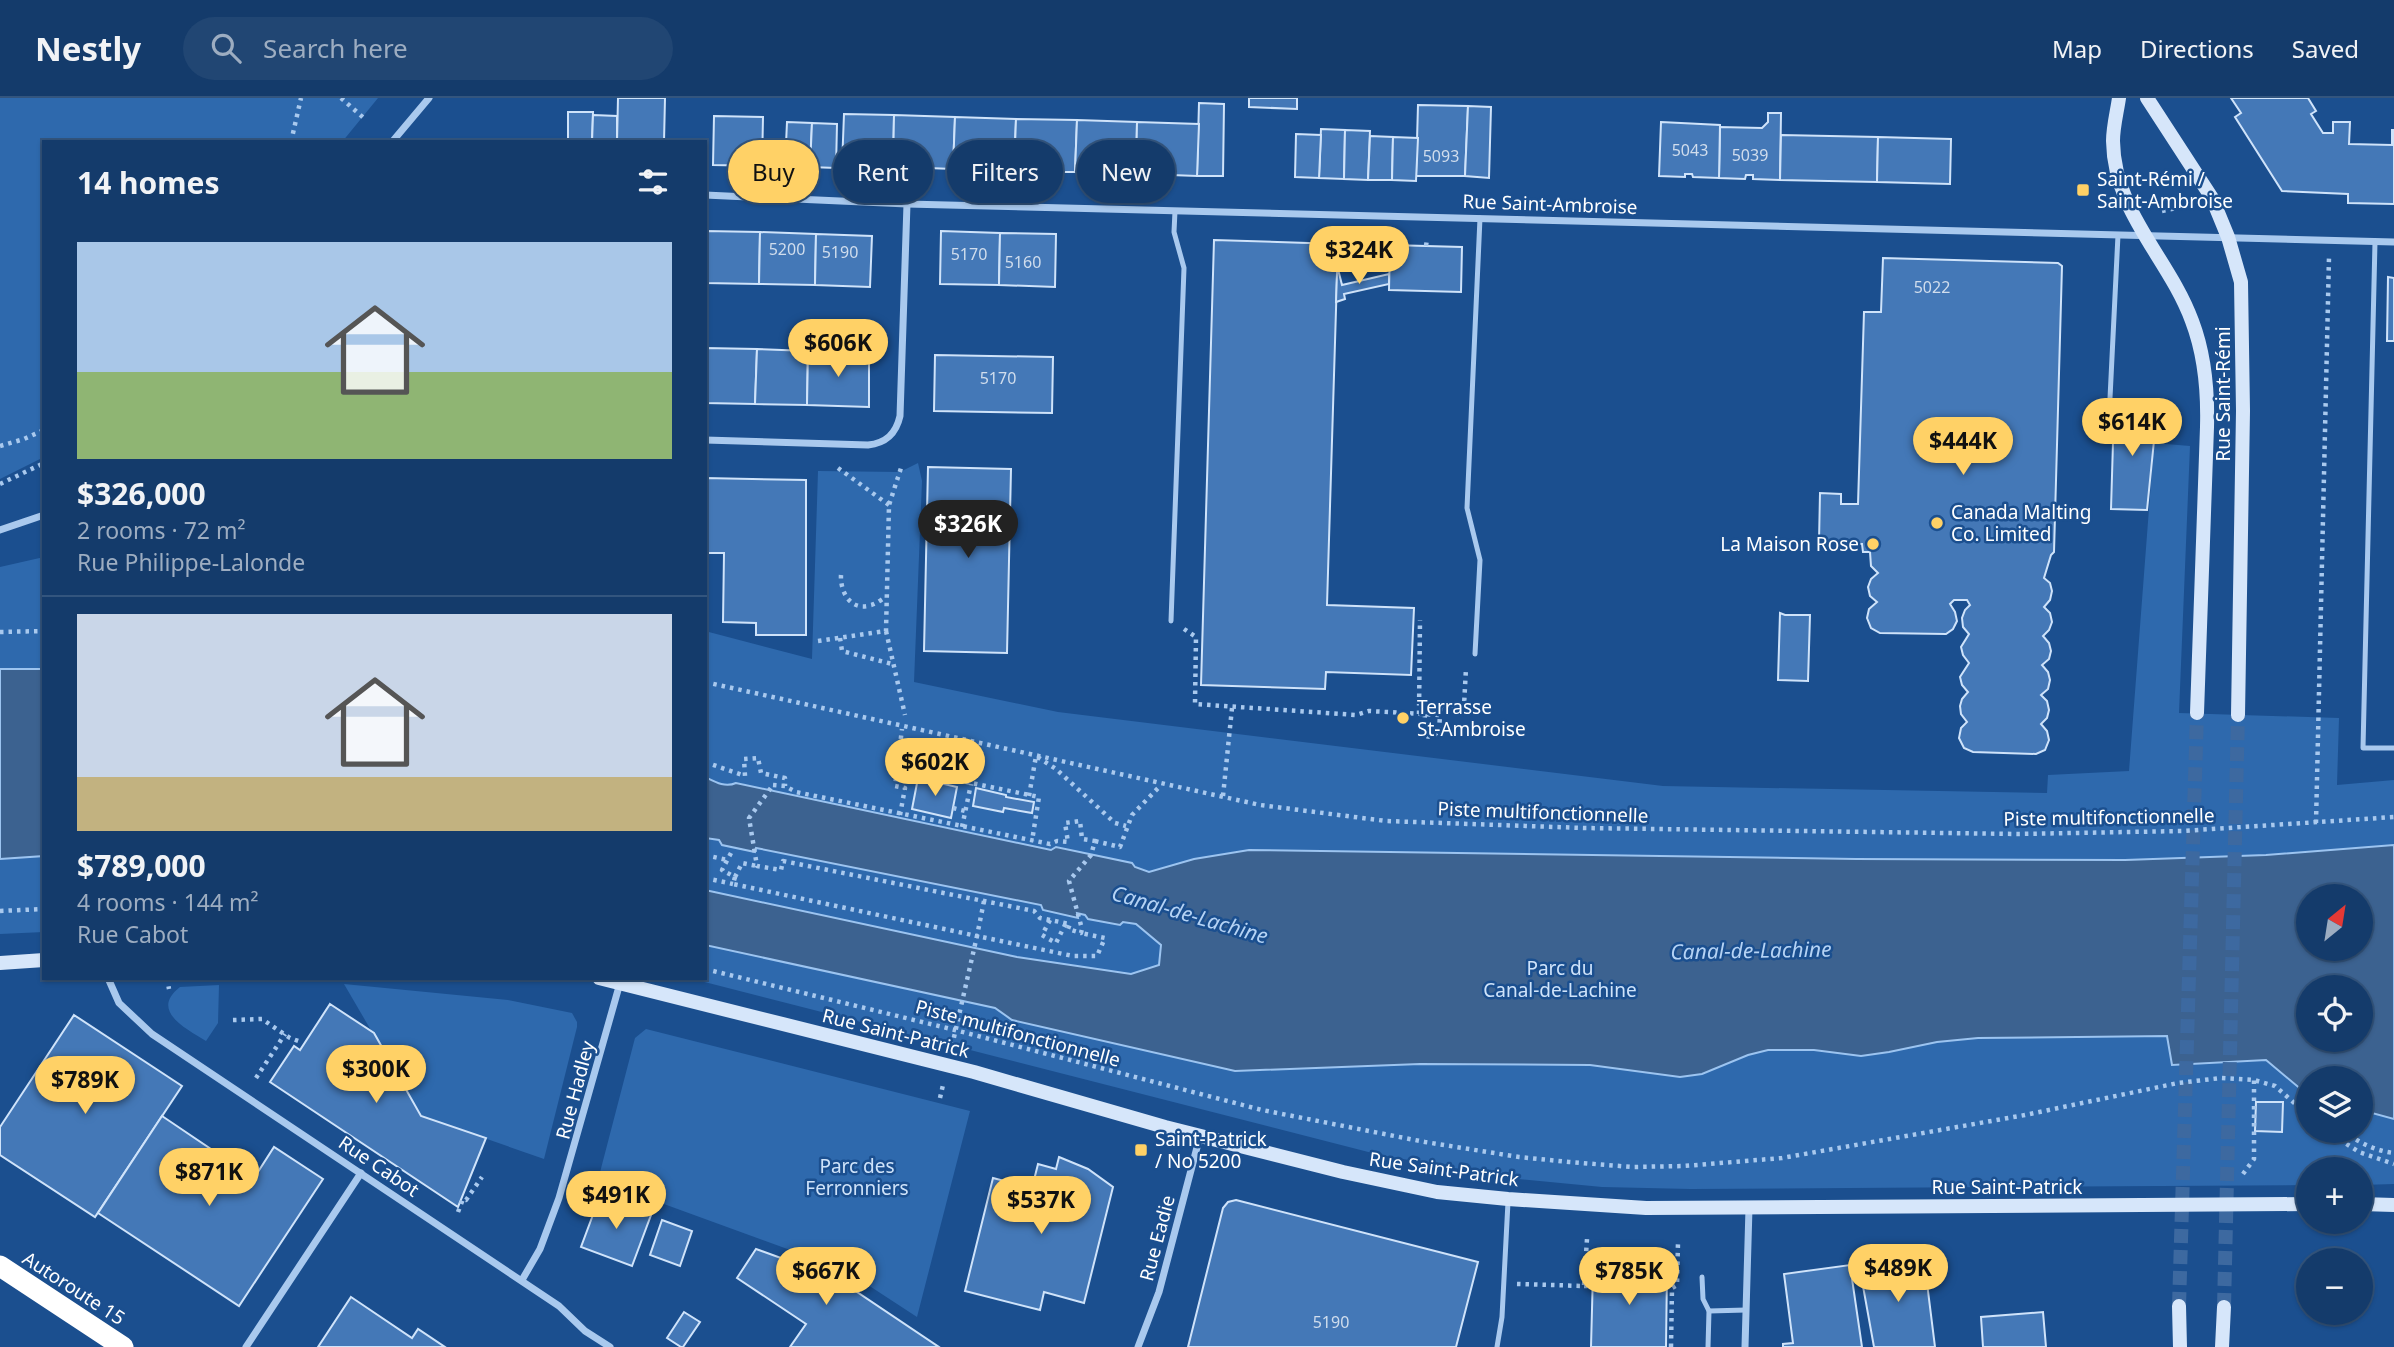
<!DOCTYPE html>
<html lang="en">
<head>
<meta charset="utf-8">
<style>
	body { margin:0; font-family:"Noto Sans",sans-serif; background:#214673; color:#f1f3f6; height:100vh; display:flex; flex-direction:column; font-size:26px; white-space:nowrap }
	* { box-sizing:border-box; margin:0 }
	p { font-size:23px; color:#9dadc1 }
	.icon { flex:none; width:38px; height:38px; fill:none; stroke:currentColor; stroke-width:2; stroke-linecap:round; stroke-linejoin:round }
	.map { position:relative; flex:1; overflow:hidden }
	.panel { position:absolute; left:42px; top:42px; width:665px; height:840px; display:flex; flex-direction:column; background:#143b6b; border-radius:0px; box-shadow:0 2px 5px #0004,0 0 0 2px #33557e }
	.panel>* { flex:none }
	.hud { position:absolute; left:728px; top:42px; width:665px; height:63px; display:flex; gap:14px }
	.needle { width:46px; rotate:30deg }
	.tools { position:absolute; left:2296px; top:786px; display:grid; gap:14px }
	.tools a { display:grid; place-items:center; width:77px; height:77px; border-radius:50%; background:#143b6b; box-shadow:0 2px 5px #0004,0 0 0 2px #33557e; font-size:35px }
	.price { position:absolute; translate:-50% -60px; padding:0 16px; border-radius:24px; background:#ffd166; color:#111; font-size:23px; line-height:46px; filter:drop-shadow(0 2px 4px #0008) }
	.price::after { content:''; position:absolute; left:50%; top:42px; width:21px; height:16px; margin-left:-10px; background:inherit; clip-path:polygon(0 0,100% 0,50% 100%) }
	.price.on { background:#222; color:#fff }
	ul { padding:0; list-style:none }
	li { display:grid; align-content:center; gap:14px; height:371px; padding:0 35px }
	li+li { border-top:2px solid #33557e }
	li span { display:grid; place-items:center; height:217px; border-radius:0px; color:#555 }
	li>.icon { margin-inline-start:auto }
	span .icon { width:126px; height:126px; fill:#fffc; stroke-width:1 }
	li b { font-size:30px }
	h2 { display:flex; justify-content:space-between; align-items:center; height:84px; padding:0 35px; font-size:30px }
	.tag { padding:0 24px; border-radius:32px; background:#143b6b; box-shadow:0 2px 5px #0004,0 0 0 2px #33557e; font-size:24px; line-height:63px }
	.tag.on { background:#ffd166; color:#111 }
	header { display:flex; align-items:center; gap:42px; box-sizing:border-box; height:98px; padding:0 35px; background:#143b6b; border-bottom:2px solid #33557e }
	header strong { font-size:33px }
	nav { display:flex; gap:38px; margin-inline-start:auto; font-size:24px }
	.search { width:490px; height:63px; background:#214673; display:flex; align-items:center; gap:18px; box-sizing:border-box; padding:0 24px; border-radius:38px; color:#9dadc1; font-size:26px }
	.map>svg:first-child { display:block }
	.green { fill:#2e69ad; fill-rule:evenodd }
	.water { fill:#3c6290; stroke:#9cc4f0; stroke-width:2; fill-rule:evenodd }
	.building { fill:#4478b7; stroke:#cfe3fa; stroke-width:2 }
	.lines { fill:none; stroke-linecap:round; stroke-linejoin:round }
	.secondary-tunnel { stroke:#3d69a0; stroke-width:14; stroke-dasharray:14 7; stroke-linecap:butt }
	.path { stroke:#a9c9ee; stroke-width:4.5; stroke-dasharray:3.5 5; stroke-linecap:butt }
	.lane { stroke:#a9c9ee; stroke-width:5 }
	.street { stroke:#a9c9ee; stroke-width:7 }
	.secondary { stroke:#d6e6fa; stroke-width:14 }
	.highway { stroke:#fff; stroke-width:21 }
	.poi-dot { fill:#ffd166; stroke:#1b4f8f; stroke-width:2.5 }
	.labels { text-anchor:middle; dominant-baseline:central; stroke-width:5; stroke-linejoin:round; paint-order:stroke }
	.number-label { font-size:16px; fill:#d0dded }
	.poi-label { font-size:19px; fill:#fff; stroke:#1b4f8f; text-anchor:start }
	.street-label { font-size:19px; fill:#fff; stroke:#1b4f8f }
	.park-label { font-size:19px; fill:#cfe3fa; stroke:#1b4f8f }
	.water-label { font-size:21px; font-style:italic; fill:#b5d3f5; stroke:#1b4f8f }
</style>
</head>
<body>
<header>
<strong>Nestly</strong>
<div class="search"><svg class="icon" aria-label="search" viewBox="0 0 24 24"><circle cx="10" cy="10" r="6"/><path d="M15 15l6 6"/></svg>Search here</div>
<nav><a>Map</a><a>Directions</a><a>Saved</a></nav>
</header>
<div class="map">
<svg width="2394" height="1249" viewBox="0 0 2394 1249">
	<rect width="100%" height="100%" fill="#1b4f8f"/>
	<g class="green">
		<path d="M0,0H378L342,44H44V359L0,381Z"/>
		<path d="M2154,345L2190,348L2179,615L2339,620L2337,687L2394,682V1086L2361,1087V1071H2308V1087L1691,1091L1602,1089L1518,1081L1380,1057L689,880H705V533L812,561L818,373L900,374L918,365L922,383L914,584L1058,614L1663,688L2047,695L2048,677L2129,673ZM2308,798H2361V850H2308ZM2308,889H2361V942H2308ZM2308,980H2361V1032H2308Z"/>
		<path d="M44,459V834L0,836V469Z"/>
		<path d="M344,886L508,902L572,915L577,924V929L544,1061L421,1018Z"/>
		<path d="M219,887L218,925L206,943C187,931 149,913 180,889Z"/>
		<path d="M646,931L970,1013L917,1219L845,1172L598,1082L635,940Z"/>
	</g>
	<g class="water">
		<path d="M0,571H44V758L0,761Z"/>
		<path d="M705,679C715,684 725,690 736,685L1051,752L1056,749L1132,765L1135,769L1149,774L1194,761L1249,752L1856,761L2125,762L2266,757L2394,747V1021L2361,1012V980H2308V995L2303,993L2266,962L2172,967L2167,938L1978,940L1937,944L1889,954L1861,958L1814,952H1768L1748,957L1702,976L1680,979L1590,967L1420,966L1235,973L1012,922L995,910L705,847V792L1017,859L1131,876L1159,867L1161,847L1136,826L1123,824L1120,827L1088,821L1085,817L1077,815L1078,820L1043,812L1041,807L756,750L755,754L722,747L719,742L705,740ZM2361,798V850H2308V798ZM2361,889V942H2308V889Z"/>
	</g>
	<g class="building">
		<path d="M618,0H665L664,44H617Z"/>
		<path d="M1249,0H1297V11L1249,9Z"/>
		<path d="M2231,0H2308L2316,13L2311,16L2323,35H2333V24H2350L2349,46L2392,47V32H2394V106L2348,105V96L2282,93L2235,19L2241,15Z"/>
		<path d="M1199,5L1224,6L1223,78H1197Z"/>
		<path d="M1418,7L1468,8L1465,78H1416Z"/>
		<path d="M1468,8L1491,9L1489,80L1465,78Z"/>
		<path d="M568,14H593L592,44H568Z"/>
		<path d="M1768,15H1781L1780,82L1753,81V77H1746L1745,81L1719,80L1720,29L1762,30L1768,24Z"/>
		<path d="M844,16L894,17L893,70L867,69V65H859V68H842Z"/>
		<path d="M593,17L617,18V44H592Z"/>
		<path d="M894,17L955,19L953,71L928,70V67H920L919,70H893Z"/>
		<path d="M714,18L763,19L762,68L713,67Z"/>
		<path d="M955,19L1016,21L1014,73L989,72V69L985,68H980V72L953,71Z"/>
		<path d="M1016,21L1077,22L1075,74H1050V71L1045,70H1041V73H1014Z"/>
		<path d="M1077,22L1137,24L1136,76L1110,75V72H1102V75L1075,74Z"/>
		<path d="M787,24L812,25L810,69L785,68Z"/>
		<path d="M1137,24L1199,26L1197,78L1171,77V74H1162V76H1136Z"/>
		<path d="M1661,24L1720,27L1719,80L1693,79L1692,76H1685V79L1659,78Z"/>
		<path d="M812,25L837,26L836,70L810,69Z"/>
		<path d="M1321,31L1345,32L1344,81L1319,80Z"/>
		<path d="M1345,32L1370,33L1368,82L1344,81Z"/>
		<path d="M1296,36L1321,37L1319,80L1295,79Z"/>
		<path d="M1781,37L1878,39L1877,84L1780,82Z"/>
		<path d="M1370,38L1393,39L1392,82H1368Z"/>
		<path d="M1393,39L1418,40L1416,83L1392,82Z"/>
		<path d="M1878,39L1951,41L1950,86L1877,84Z"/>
		<path d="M705,133L760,134L759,186L705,185Z"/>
		<path d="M941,133L1000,135L999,187L940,186Z"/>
		<path d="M760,134L816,136L815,187L759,186Z"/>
		<path d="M1000,135L1056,136L1055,189L999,187Z"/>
		<path d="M816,136L872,138L870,189L815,187Z"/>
		<path d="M1214,142L1338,146L1327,507L1414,510L1411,577L1326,574L1325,591L1201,587Z"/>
		<path d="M1390,147L1462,149L1461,194L1389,192Z"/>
		<path d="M1883,160L2058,165L2062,168L2054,454L2051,457L2044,480L2050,485L2052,493L2050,502L2044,509L2050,515L2052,524L2049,532L2043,538L2049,545L2051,553L2049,561L2042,567L2048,574L2050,582L2048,591L2041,597L2047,603L2049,612L2047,620L2041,626L2047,633L2049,642L2045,652L2036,656L1973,654L1964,650L1959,640L1961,630L1967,624L1961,616L1960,608L1962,601L1968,594L1962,587L1960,579L1969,565L1963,557L1961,549L1969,536L1963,529L1962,520L1965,512L1970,507L1967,502H1954L1950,506L1955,514L1957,523L1953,531L1946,536L1880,535L1871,530L1867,520L1869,511L1877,504L1870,498L1868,489L1871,481L1878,475L1871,468L1870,454H1863L1862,446L1819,444L1820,395L1841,396V406H1858L1864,214H1881Z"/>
		<path d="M1337,175H1339L1342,187L1389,176V186L1344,196L1345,201L1336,204Z"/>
		<path d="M2388,179L2394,180V243H2387Z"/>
		<path d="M705,250L757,251L755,306L705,305Z"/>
		<path d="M757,251L808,253L807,307L755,306Z"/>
		<path d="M808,253L869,255V309L807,307Z"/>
		<path d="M935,257L1053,259L1052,315L934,313Z"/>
		<path d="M2114,311L2157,313L2147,412L2111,411Z"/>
		<path d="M928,369L1011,371L1007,555L924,553Z"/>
		<path d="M705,380L806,382V537H756V525L723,524L724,455H705Z"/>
		<path d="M1780,515L1785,517H1810L1808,583L1778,582Z"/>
		<path d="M918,680L957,689L951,720L912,711Z"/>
		<path d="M976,690L1006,697V699L1034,704L1032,715L1004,710L1003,714L973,708Z"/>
		<path d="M330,906L374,935L421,1018L486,1040L458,1109L270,984L294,948L300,952Z"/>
		<path d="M74,917L182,988L95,1119L0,1057V1029Z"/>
		<path d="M2256,1004H2283L2282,1034L2255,1033Z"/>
		<path d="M162,1018L254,1080L274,1049L323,1081L239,1208L98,1115Z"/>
		<path d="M1059,1059L1088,1071L1113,1089L1084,1205L1044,1194L1040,1212L965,1193L993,1080L1032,1090L1038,1066L1056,1071Z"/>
		<path d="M600,1098L651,1117L632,1168L581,1149Z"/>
		<path d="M1236,1102L1478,1164L1456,1249H1188L1223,1110L1228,1104Z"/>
		<path d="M662,1122L692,1133L680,1168L650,1157Z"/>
		<path d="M756,1151L836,1180L939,1249H790L806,1226L737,1180Z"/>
		<path d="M1924,1161L1935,1249H1874L1859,1166Z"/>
		<path d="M1850,1167L1862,1249H1783V1246L1793,1245L1784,1176Z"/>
		<path d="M1599,1168L1663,1170L1667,1172L1666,1249H1591L1593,1174L1595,1169Z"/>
		<path d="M351,1199L412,1240L418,1231L445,1249H318Z"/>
		<path d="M684,1214L700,1224L683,1249H681L667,1240Z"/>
		<path d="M2043,1214L2046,1249H1983L1981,1219Z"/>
	</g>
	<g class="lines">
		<g class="secondary-tunnel">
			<path d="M2179,1208L2197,615"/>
			<path d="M2224,1209L2238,617"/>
		</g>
		<g class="path">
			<path d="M341,0L366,22"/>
			<path d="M291,44L301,0"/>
			<path d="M2162,113L2186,108"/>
			<path d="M1426,148L1427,141"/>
			<path d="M0,348L24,341L44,332"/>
			<path d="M838,370L889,407"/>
			<path d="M0,386L44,365"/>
			<path d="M841,477C840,494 851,514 871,507C876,506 882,501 886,499"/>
			<path d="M1184,531L1196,539L1195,606L1356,617L1369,613L1440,617L1441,607L1464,608L1466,570"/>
			<path d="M886,533L905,617"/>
			<path d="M0,534L44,533"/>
			<path d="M840,540L842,553L892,566"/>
			<path d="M818,543L886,533L889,407L901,370"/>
			<path d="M705,584L1260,707L1386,723L1584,730L2018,736L2182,733L2394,719"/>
			<path d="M1419,616L1420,522"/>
			<path d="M1425,616L1423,638L1432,639L1439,633L1472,636"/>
			<path d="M1439,633L1440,617"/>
			<path d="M705,664L745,678L744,661L758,660L761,675L785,680V688"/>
			<path d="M899,670L1039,699L1032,743"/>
			<path d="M773,687L785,688L796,694L1050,746L1057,743L1068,744L1065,725L1080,723L1082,741L1095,743L1091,757L1069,783L1082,831L1081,835L1068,831L1070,826L1040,820L1034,813L783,763L781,772L757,768L749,720Z"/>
			<path d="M1029,698L1036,658L1056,671L1115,725L1126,728"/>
			<path d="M1223,698L1232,610"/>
			<path d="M953,710L965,713"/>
			<path d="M900,717L905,690L895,688L902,631"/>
			<path d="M2316,725L2329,159"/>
			<path d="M962,729L971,686"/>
			<path d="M1095,743L1120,749L1132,717L1161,687"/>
			<path d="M731,755L722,772L735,779L742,765L757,768"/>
			<path d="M705,757L727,762"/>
			<path d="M735,779L733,786L977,838L984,803"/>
			<path d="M705,780L733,786"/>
			<path d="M0,813L44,811"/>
			<path d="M1050,822L1042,837L1056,845L1066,825"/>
			<path d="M705,871L955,932L1262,1012L1425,1044L1519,1059L1569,1064L1632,1069L1684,1068L1782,1060L2025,1017L2178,985L2221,980L2254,982L2275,988L2308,1017"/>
			<path d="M167,880L169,891"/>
			<path d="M233,922L262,921L290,940L301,944"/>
			<path d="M952,948L977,838L1073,858H1097L1105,840L1081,835"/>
			<path d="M256,980L285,936"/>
			<path d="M940,1000L943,987"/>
			<path d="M2325,1032L2359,1054L2394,1066"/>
			<path d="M2342,1032C2358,1044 2375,1053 2394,1055"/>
			<path d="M2243,1076L2254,1061V982"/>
			<path d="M458,1114L463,1101L466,1102L482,1079"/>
			<path d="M1517,1186L1584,1188L1587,1141"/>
			<path d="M1584,1188H1592"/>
			<path d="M1671,1249L1672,1190L1677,1187L1678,1144"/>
		</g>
		<g class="lane">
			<path d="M2375,144L2363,650H2394"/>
			<path d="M2110,300L2118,137"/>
			<path d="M1171,523L1184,170L1174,134L1175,113"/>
			<path d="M1475,556L1480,462L1467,410L1480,120"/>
			<path d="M1702,1179L1703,1201L1709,1213L1708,1249"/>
			<path d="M1709,1213L1746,1212"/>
			<path d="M1497,1249L1502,1219L1508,1104"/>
		</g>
		<g class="street">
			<path d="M392,44L429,0"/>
			<path d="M705,97L907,106L2394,144"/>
			<path d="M705,342L868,347C886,345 896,336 900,318L907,106"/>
			<path d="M0,432L44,417"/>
			<path d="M108,880L119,905L152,936L559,1208L585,1233L610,1249"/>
			<path d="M522,1182L540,1151L559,1100L620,885"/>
			<path d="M246,1249L361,1075"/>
			<path d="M1138,1249L1159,1194L1200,1038"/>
			<path d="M1745,1249L1749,1110"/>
		</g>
		<g class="secondary">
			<path d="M2119,0C2117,14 2113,29 2113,43C2114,115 2169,160 2192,223C2205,257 2208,293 2207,329L2197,615"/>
			<path d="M2147,0L2212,100L2228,139L2241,184L2243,313L2238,617"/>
			<path d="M0,865L44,862"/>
			<path d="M599,880L974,974L1165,1029L1343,1074L1437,1094L1508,1101L1646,1110L2308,1106"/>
			<path d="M2361,1106L2394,1107"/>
			<path d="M2179,1208L2180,1249"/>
			<path d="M2222,1249L2224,1209"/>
		</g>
		<path class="highway" d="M0,1168L123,1249"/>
	</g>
	<g class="poi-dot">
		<rect x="2076" y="85" width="14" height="14" rx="3.5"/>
		<circle cx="1937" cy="425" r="7"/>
		<circle cx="1873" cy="446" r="7"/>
		<circle cx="1403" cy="620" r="7"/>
		<rect x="1134" y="1045" width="14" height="14" rx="3.5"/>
	</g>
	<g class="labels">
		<g class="number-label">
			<text x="1690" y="52">5043</text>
			<text x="1750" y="57">5039</text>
			<text x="1441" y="58">5093</text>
			<text x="787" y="151">5200</text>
			<text x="840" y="154">5190</text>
			<text x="969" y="156">5170</text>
			<text x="1023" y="164">5160</text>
			<text x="1932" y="189">5022</text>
			<text x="998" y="280">5170</text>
			<text x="1331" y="1224">5190</text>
		</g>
		<g class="poi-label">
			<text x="2097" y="81">Saint-Rémi /<tspan x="2097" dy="22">Saint-Ambroise</tspan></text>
			<text x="1951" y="414">Canada Malting<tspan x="1951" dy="22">Co. Limited</tspan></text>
			<text x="1859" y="446" text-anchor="end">La Maison Rose</text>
			<text x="1417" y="609">Terrasse<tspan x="1417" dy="22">St-Ambroise</tspan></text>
			<text x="1155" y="1041">Saint-Patrick<tspan x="1155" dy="22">/ No 5200</tspan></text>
		</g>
		<g class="street-label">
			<text transform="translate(1550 106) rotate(2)">Rue Saint-Ambroise</text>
			<text transform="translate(2223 296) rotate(-90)">Rue Saint-Rémi</text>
			<text transform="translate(1543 714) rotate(2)">Piste multifonctionnelle</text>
			<text transform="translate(2109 719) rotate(-1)">Piste multifonctionnelle</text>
			<text transform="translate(896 935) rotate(14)">Rue Saint-Patrick</text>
			<text transform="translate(1018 935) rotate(15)">Piste multifonctionnelle</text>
			<text transform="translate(575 992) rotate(-75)">Rue Hadley</text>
			<text transform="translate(379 1068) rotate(34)">Rue Cabot</text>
			<text transform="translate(1444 1071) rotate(8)">Rue Saint-Patrick</text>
			<text x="2007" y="1089">Rue Saint-Patrick</text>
			<text transform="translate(1157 1140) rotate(-75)">Rue Eadie</text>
			<text transform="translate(74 1190) rotate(33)">Autoroute 15</text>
		</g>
		<g class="park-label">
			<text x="1560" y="870">Parc du<tspan x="1560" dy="22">Canal-de-Lachine</tspan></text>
			<text x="857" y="1068">Parc des<tspan x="857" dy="22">Ferronniers</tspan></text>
		</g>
		<g class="water-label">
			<text transform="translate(1190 816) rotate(16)">Canal-de-Lachine</text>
			<text transform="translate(1751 852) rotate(-1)">Canal-de-Lachine</text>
		</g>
	</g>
</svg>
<div class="tools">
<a><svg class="needle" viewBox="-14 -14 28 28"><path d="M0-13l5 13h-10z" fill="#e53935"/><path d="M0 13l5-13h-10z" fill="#9dadc1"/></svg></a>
<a><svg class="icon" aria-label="locate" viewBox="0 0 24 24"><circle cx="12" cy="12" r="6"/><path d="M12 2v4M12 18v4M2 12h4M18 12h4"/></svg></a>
<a><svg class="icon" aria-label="layers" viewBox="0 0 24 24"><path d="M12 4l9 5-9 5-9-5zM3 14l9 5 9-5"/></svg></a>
<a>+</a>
<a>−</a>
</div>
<b class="price" style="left:1359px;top:188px">$324K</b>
<b class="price" style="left:838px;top:281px">$606K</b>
<b class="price" style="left:2132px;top:360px">$614K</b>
<b class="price" style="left:1963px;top:379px">$444K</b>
<b class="price on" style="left:968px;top:462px">$326K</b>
<b class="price" style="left:935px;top:700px">$602K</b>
<b class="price" style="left:376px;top:1007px">$300K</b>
<b class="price" style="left:85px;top:1018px">$789K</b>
<b class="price" style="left:209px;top:1110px">$871K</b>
<b class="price" style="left:616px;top:1133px">$491K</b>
<b class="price" style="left:1041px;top:1138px">$537K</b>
<b class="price" style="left:1898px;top:1206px">$489K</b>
<b class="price" style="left:826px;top:1209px">$667K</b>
<b class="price" style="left:1629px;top:1209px">$785K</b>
<div class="hud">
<a class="tag on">Buy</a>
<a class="tag">Rent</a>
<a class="tag">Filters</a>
<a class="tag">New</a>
</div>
<section class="panel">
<h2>14 homes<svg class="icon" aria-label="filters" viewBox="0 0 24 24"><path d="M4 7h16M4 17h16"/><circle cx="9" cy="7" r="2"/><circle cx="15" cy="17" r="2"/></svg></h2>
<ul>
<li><span style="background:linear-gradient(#a9c7e8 60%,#8fb573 0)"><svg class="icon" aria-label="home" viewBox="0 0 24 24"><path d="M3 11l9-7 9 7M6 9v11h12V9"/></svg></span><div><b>$326,000</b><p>2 rooms · 72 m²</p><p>Rue Philippe-Lalonde</p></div></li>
<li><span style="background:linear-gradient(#c9d6e8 75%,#c2b280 0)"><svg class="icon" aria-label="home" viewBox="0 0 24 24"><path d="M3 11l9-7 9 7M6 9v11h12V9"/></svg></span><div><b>$789,000</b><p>4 rooms · 144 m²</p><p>Rue Cabot</p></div></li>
</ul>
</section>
</div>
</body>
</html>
